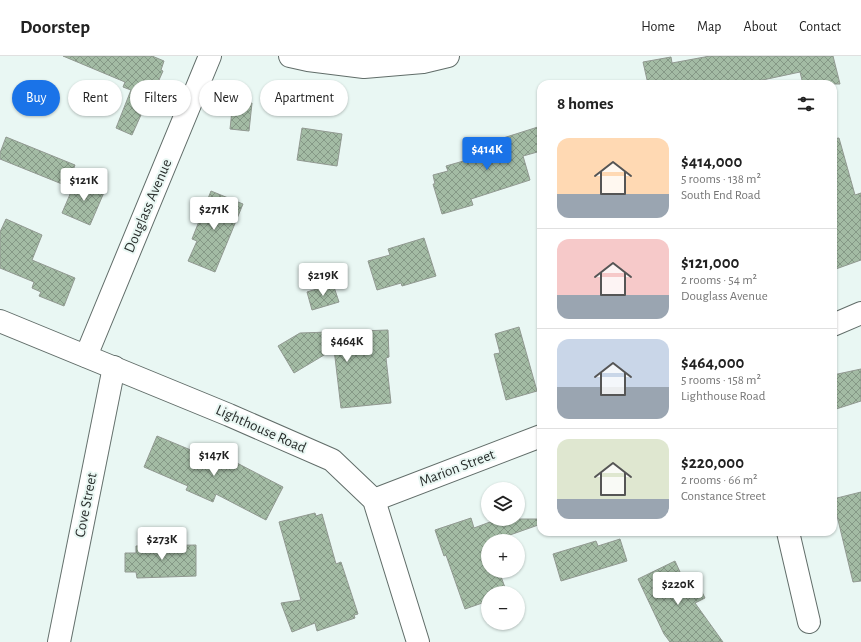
<!DOCTYPE html>
<html lang="en">
<head>
<meta charset="utf-8">
<style>
	body { margin:0; font-family:"Alegreya Sans",sans-serif; background:#f2f2f2; color:#222; height:100vh; display:flex; flex-direction:column; font-size:15px; white-space:nowrap }
	* { box-sizing:border-box; margin:0 }
	p { font-size:13px; color:#767676 }
	.icon { flex:none; width:22px; height:22px; fill:none; stroke:currentColor; stroke-width:2; stroke-linecap:round; stroke-linejoin:round }
	.map { position:relative; flex:1; overflow:hidden }
	.details { position:absolute; left:537px; top:24px; width:300px; height:456px; display:flex; flex-direction:column; background:#fff; border-radius:12px; box-shadow:0 1px 3px #0004 }
	.details>* { flex:none }
	.guide { position:absolute; left:12px; top:24px; width:380px; height:36px; display:flex; gap:8px }
	.fabs { position:absolute; left:481px; top:426px; display:grid; gap:8px }
	.fabs a { display:grid; place-items:center; width:44px; height:44px; border-radius:50%; background:#fff; box-shadow:0 1px 3px #0004; font-size:20px }
	.price { position:absolute; translate:-50% -34px; padding:0 9px; border-radius:4px; background:#fff; color:#222; font-size:13px; line-height:26px; filter:drop-shadow(0 1px 2px #0008) }
	.price::after { content:''; position:absolute; left:50%; top:24px; width:12px; height:9px; margin-left:-6px; background:inherit; clip-path:polygon(0 0,100% 0,50% 100%) }
	.price.on { background:#1a73e8; color:#fff }
	ul { padding:0; list-style:none }
	li { display:flex; align-items:center; gap:12px; height:100px; padding:0 20px }
	li+li { border-top:1px solid #e0e0e0 }
	li span { display:grid; place-items:center; flex:none; width:112px; height:80px; border-radius:12px; color:#555 }
	li>.icon { margin-inline-start:auto }
	span .icon { width:48px; height:48px; fill:#fffc; stroke-width:1 }
	li b { font-size:17px }
	h2 { display:flex; justify-content:space-between; align-items:center; height:48px; padding:0 20px; font-size:17px }
	.pill { padding:0 14px; border-radius:18px; background:#fff; box-shadow:0 1px 3px #0004; font-size:14px; line-height:36px }
	.pill.on { background:#1a73e8; color:#fff }
	header { display:flex; align-items:center; gap:24px; box-sizing:border-box; height:56px; padding:0 20px; background:#fff; border-bottom:1px solid #e0e0e0 }
	header strong { font-size:19px }
	nav { display:flex; gap:22px; margin-inline-start:auto; font-size:14px }
	.map>svg:first-child { display:block }
	.building { fill:url(#building-cross-hatch); stroke:#919991 }
	.lines { fill:none; stroke-linecap:round; stroke-linejoin:round }
	.minor-casing { stroke:#616d69; stroke-width:24 }
	.major-casing { stroke:#616d69; stroke-width:24 }
	.minor { stroke:#fff; stroke-width:22 }
	.major { stroke:#fff; stroke-width:22 }
	.labels { text-anchor:middle; dominant-baseline:central; stroke-width:4; stroke-linejoin:round; paint-order:stroke }
	.street-label { font-size:15px; fill:#292e2c; stroke:#e9f7f3 }
</style>
</head>
<body>
<header>
<strong>Doorstep</strong>
<nav><a>Home</a><a>Map</a><a>About</a><a>Contact</a></nav>
</header>
<div class="map">
<svg width="861" height="586" viewBox="0 0 861 586">
	<defs>
		<pattern id="building-cross-hatch" width="8" height="8" patternUnits="userSpaceOnUse"><rect width="8" height="8" fill="#a3bba4"/><path d="M0 0l8 8M0 8l8-8" fill="none" stroke="#859886"/></pattern>
	</defs>
	<rect width="100%" height="100%" fill="#e9f7f3"/>
	<g class="building">
		<path d="M63,0H152L164,5L161,14L163,15L151,42L149,41L132,79L116,72L131,34L123,31L125,26Z"/>
		<path d="M710,0H833L840,28H803L800,16L744,28H648L643,6L671,1L672,7Z"/>
		<path d="M233,45L252,47L249,75L230,73Z"/>
		<path d="M541,70V95L523,100L530,124L471,143L473,149L442,158L433,128H435L433,119L448,115L446,110L481,100L478,90Z"/>
		<path d="M302,72L342,78L337,110L297,104Z"/>
		<path d="M6,81L75,109L67,130L0,103V97Z"/>
		<path d="M839,82L855,139L861,137V204L833,214V83Z"/>
		<path d="M77,122L105,134L90,169L62,157Z"/>
		<path d="M211,135L243,148L215,216L188,205L197,185L192,183Z"/>
		<path d="M6,163L42,179L32,204L75,222L64,250L39,240L41,236L32,232L34,226L0,212V176Z"/>
		<path d="M424,182L436,220L402,230L401,227L377,234L368,205L390,199L388,193Z"/>
		<path d="M333,228L339,246L312,254L307,236Z"/>
		<path d="M519,271L537,335L506,344L494,298L500,297L495,278Z"/>
		<path d="M388,274L389,301L386,302L391,347L341,352L334,293L294,317L278,290L300,277Z"/>
		<path d="M861,313V345L833,354V319Z"/>
		<path d="M157,380L210,402L213,397L235,406L283,431L266,464L216,438L213,446L186,434L188,430L144,411Z"/>
		<path d="M861,436V525L853,526L833,443Z"/>
		<path d="M315,457L316,460L322,458L336,508L341,506L358,558L354,559L355,562L317,575L315,567L292,576L281,547L301,544L279,466Z"/>
		<path d="M471,462L474,472L498,463H541V468L493,485H488V515H499L507,537H488V545L465,553L446,499L444,500L435,474Z"/>
		<path d="M620,483L627,505L561,525L553,498L596,485L598,490Z"/>
		<path d="M196,489V520L137,522L136,516H125V497H136V490Z"/>
		<path d="M675,505L685,527L695,522L705,542L695,547L723,586H670L664,578L638,523Z"/>
	</g>
	<g class="lines">
		<g class="minor-casing">
			<g id="minor">
				<path d="M0,265L229,359L332,404L374,444L418,586"/>
				<path d="M833,269L861,257"/>
				<path d="M86,300L210,0"/>
				<path d="M374,444L541,380"/>
				<path d="M788,476L809,566"/>
				<path d="M59,586L114,311"/>
			</g>
		</g>
		<g class="major-casing">
			<path id="major" d="M290,0L308,4L364,11L423,6L448,0"/>
		</g>
		<use href="#minor" class="minor"/>
		<use href="#major" class="major"/>
	</g>
	<g class="labels">
		<g class="street-label">
			<text transform="translate(148 150) rotate(-67)">Douglass Avenue</text>
			<text transform="translate(261 373) rotate(24)">Lighthouse Road</text>
			<text transform="translate(457 412) rotate(-21)">Marion Street</text>
			<text transform="translate(86 449) rotate(-79)">Cove Street</text>
		</g>
	</g>
</svg>
<div class="fabs">
<a><svg class="icon" aria-label="layers" viewBox="0 0 24 24"><path d="M12 4l9 5-9 5-9-5zM3 14l9 5 9-5"/></svg></a>
<a>+</a>
<a>−</a>
</div>
<b class="price on" style="left:487px;top:115px">$414K</b>
<b class="price" style="left:84px;top:146px">$121K</b>
<b class="price" style="left:214px;top:175px">$271K</b>
<b class="price" style="left:323px;top:241px">$219K</b>
<b class="price" style="left:347px;top:307px">$464K</b>
<b class="price" style="left:214px;top:421px">$147K</b>
<b class="price" style="left:162px;top:505px">$273K</b>
<b class="price" style="left:678px;top:550px">$220K</b>
<div class="guide">
<a class="pill on">Buy</a>
<a class="pill">Rent</a>
<a class="pill">Filters</a>
<a class="pill">New</a>
<a class="pill">Apartment</a>
</div>
<section class="details">
<h2>8 homes<svg class="icon" aria-label="filters" viewBox="0 0 24 24"><path d="M4 7h16M4 17h16"/><circle cx="9" cy="7" r="2"/><circle cx="15" cy="17" r="2"/></svg></h2>
<ul>
<li><span style="background:linear-gradient(#ffd9b3 70%,#9aa5b1 0)"><svg class="icon" aria-label="home" viewBox="0 0 24 24"><path d="M3 11l9-7 9 7M6 9v11h12V9"/></svg></span><div><b>$414,000</b><p>5 rooms · 138 m²</p><p>South End Road</p></div></li>
<li><span style="background:linear-gradient(#f6c9c9 70%,#9aa5b1 0)"><svg class="icon" aria-label="home" viewBox="0 0 24 24"><path d="M3 11l9-7 9 7M6 9v11h12V9"/></svg></span><div><b>$121,000</b><p>2 rooms · 54 m²</p><p>Douglass Avenue</p></div></li>
<li><span style="background:linear-gradient(#c9d6e8 60%,#9aa5b1 0)"><svg class="icon" aria-label="home" viewBox="0 0 24 24"><path d="M3 11l9-7 9 7M6 9v11h12V9"/></svg></span><div><b>$464,000</b><p>5 rooms · 158 m²</p><p>Lighthouse Road</p></div></li>
<li><span style="background:linear-gradient(#dfe7d0 75%,#9aa5b1 0)"><svg class="icon" aria-label="home" viewBox="0 0 24 24"><path d="M3 11l9-7 9 7M6 9v11h12V9"/></svg></span><div><b>$220,000</b><p>2 rooms · 66 m²</p><p>Constance Street</p></div></li>
</ul>
</section>
</div>
</body>
</html>
